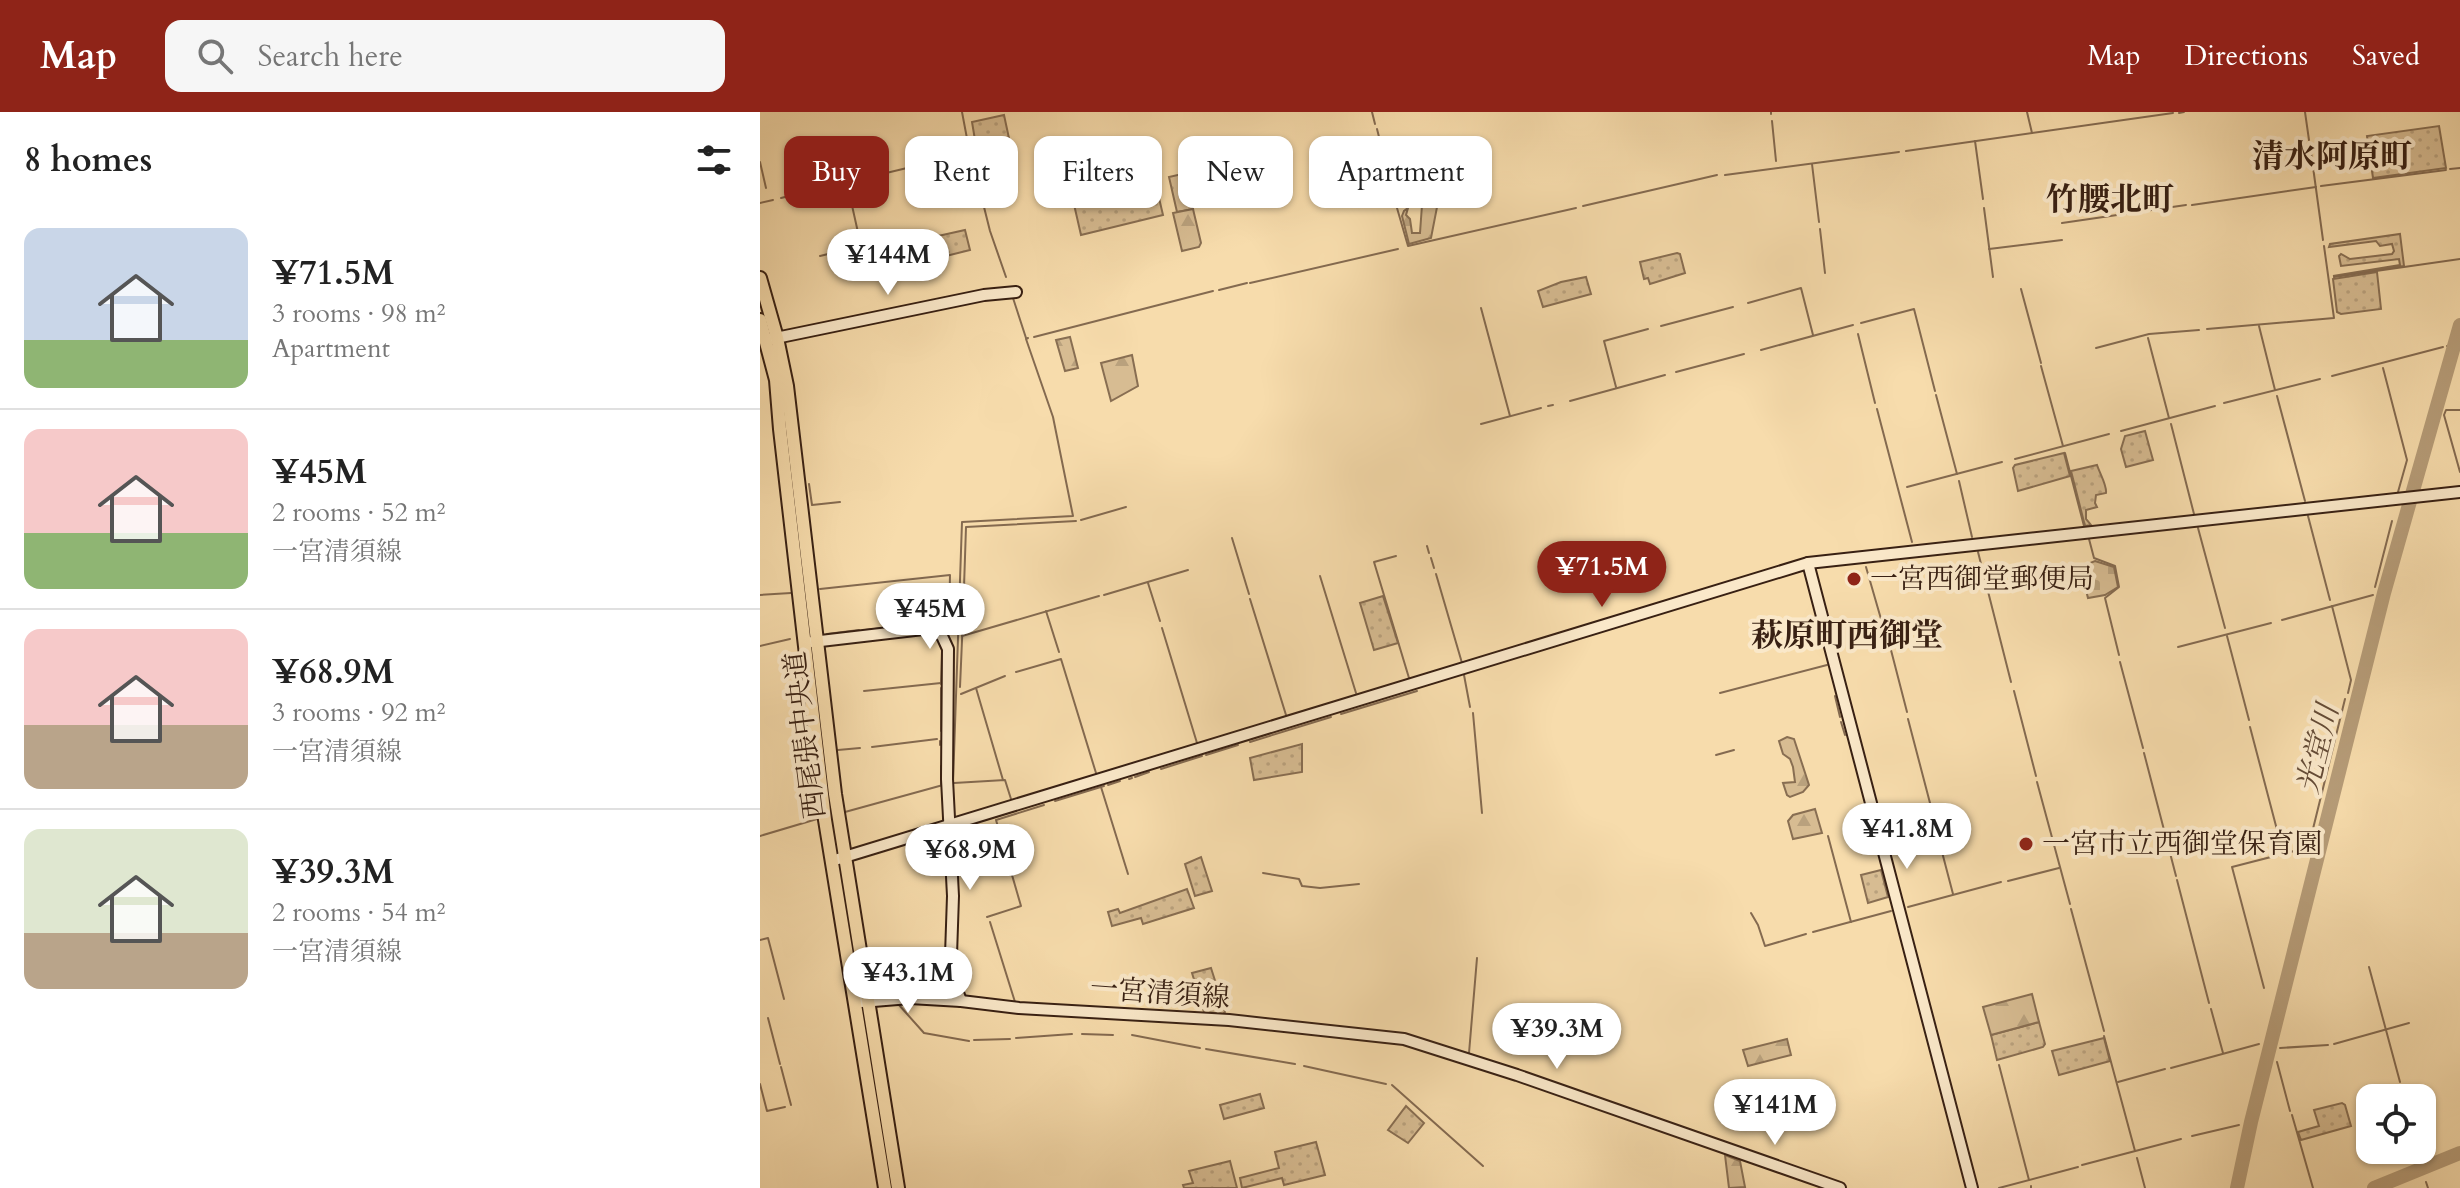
<!DOCTYPE html>
<html lang="en">
<head>
<meta charset="utf-8">
<style>
	body { margin:0; font-family:Cardo,"Noto Serif JP",serif; background:#f6f6f6; color:#222; height:100vh; display:flex; flex-direction:column; font-size:30px; white-space:nowrap }
	* { box-sizing:border-box; margin:0 }
	p { font-size:26px; color:#767676 }
	.icon { flex:none; width:44px; height:44px; fill:none; stroke:currentColor; stroke-width:2; stroke-linecap:round; stroke-linejoin:round }
	.map { position:relative; flex:1; overflow:hidden }
	.details { display:flex; flex-direction:column; background:#fff; width:760px }
	.details>* { flex:none }
	.banner { position:absolute; left:24px; top:24px; width:760px; height:72px; display:flex; gap:16px }
	.buttons { position:absolute; left:1596px; top:972px; display:grid; gap:16px }
	.buttons a { display:grid; place-items:center; width:80px; height:80px; border-radius:16px; background:#fff; box-shadow:0 2px 6px #0004; font-size:40px }
	.price { position:absolute; translate:-50% -68px; padding:0 18px; border-radius:28px; background:#fff; color:#222; font-size:26px; line-height:52px; filter:drop-shadow(0 2px 4px #0008) }
	.price::after { content:''; position:absolute; left:50%; top:48px; width:24px; height:18px; margin-left:-12px; background:inherit; clip-path:polygon(0 0,100% 0,50% 100%) }
	.price.current { background:#8f2418; color:#fff }
	ul { padding:0; list-style:none }
	li { display:flex; align-items:center; gap:24px; height:200px; padding:0 24px }
	li+li { border-top:2px solid #e0e0e0 }
	li span { display:grid; place-items:center; flex:none; width:224px; height:160px; border-radius:16px; color:#555 }
	li>.icon { margin-inline-start:auto }
	span .icon { width:96px; height:96px; fill:#fffc; stroke-width:1 }
	li b { font-size:34px }
	h2 { display:flex; justify-content:space-between; align-items:center; height:96px; padding:0 24px; font-size:34px }
	.tag { padding:0 28px; border-radius:16px; background:#fff; box-shadow:0 2px 6px #0004; font-size:28px; line-height:72px }
	.tag.current { background:#8f2418; color:#fff }
	header { display:flex; align-items:center; gap:48px; box-sizing:border-box; height:112px; padding:0 40px; background:#8f2418; color:#fff }
	header strong { font-size:38px }
	nav { display:flex; gap:44px; margin-inline-start:auto; font-size:28px }
	.search { width:560px; height:72px; background:#f6f6f6; display:flex; align-items:center; gap:20px; box-sizing:border-box; padding:0 28px; border-radius:16px; color:#767676; font-size:30px }
	main { display:flex; flex:1; min-height:0 }
	.map>svg:first-child { display:block }
	.green { fill:url(#green-dots); stroke:#886e52; stroke-width:2 }
	.forest { fill:url(#forest-firs); stroke:#886e52; stroke-width:2 }
	.cemetery { fill:url(#cemetery-stones); stroke:#886e52; stroke-width:2 }
	.lines { fill:none; stroke-linecap:round; stroke-linejoin:round }
	.stream { stroke:#846a50; stroke-width:2 }
	.river { stroke:#b69c78; stroke-width:14 }
	.secondary-casing { stroke:#382013; stroke-width:14 }
	.primary-casing { stroke:#382013; stroke-width:16 }
	.secondary { stroke:#fae8c9; stroke-width:10 }
	.primary { stroke:#f7dcac; stroke-width:12 }
	.poi-dot { fill:#8f2418; stroke:#fae8c9; stroke-width:3 }
	.labels { text-anchor:middle; dominant-baseline:central; stroke-width:8; stroke-linejoin:round; paint-order:stroke }
	.poi-label { font-size:28px; fill:#382013; stroke:#fae8c9; text-anchor:start }
	.street-label { font-size:28px; fill:#382013; stroke:#fae8c9 }
	.water-label { font-size:30px; font-style:italic; fill:#644b36; stroke:#fae8c9 }
	.quarter-label { font-size:32px; font-weight:bold; fill:#382013; stroke:#fae8c9 }
</style>
</head>
<body>
<header>
<strong>Map</strong>
<div class="search"><svg class="icon" aria-label="search" viewBox="0 0 24 24"><circle cx="10" cy="10" r="6"/><path d="M15 15l6 6"/></svg>Search here</div>
<nav><a>Map</a><a>Directions</a><a>Saved</a></nav>
</header>
<main>
<section class="details">
<h2>8 homes<svg class="icon" aria-label="filters" viewBox="0 0 24 24"><path d="M4 7h16M4 17h16"/><circle cx="9" cy="7" r="2"/><circle cx="15" cy="17" r="2"/></svg></h2>
<ul>
<li><span style="background:linear-gradient(#c9d6e8 70%,#8fb573 0)"><svg class="icon" aria-label="home" viewBox="0 0 24 24"><path d="M3 11l9-7 9 7M6 9v11h12V9"/></svg></span><div><b>¥71.5M</b><p>3 rooms · 98 m²</p><p>Apartment</p></div></li>
<li><span style="background:linear-gradient(#f6c9c9 65%,#8fb573 0)"><svg class="icon" aria-label="home" viewBox="0 0 24 24"><path d="M3 11l9-7 9 7M6 9v11h12V9"/></svg></span><div><b>¥45M</b><p>2 rooms · 52 m²</p><p>一宮清須線</p></div></li>
<li><span style="background:linear-gradient(#f6c9c9 60%,#b9a48a 0)"><svg class="icon" aria-label="home" viewBox="0 0 24 24"><path d="M3 11l9-7 9 7M6 9v11h12V9"/></svg></span><div><b>¥68.9M</b><p>3 rooms · 92 m²</p><p>一宮清須線</p></div></li>
<li><span style="background:linear-gradient(#dfe7d0 65%,#b9a48a 0)"><svg class="icon" aria-label="home" viewBox="0 0 24 24"><path d="M3 11l9-7 9 7M6 9v11h12V9"/></svg></span><div><b>¥39.3M</b><p>2 rooms · 54 m²</p><p>一宮清須線</p></div></li>
</ul>
</section>
<div class="map">
<svg width="1700" height="1076" viewBox="0 0 1700 1076">
	<defs>
		<pattern id="green-dots" width="8" height="8" patternUnits="userSpaceOnUse" patternTransform="scale(2)"><rect width="8" height="8" fill="#d7bc92"/><path d="M2 2h.1M6 6h.1" fill="none" stroke="#b9a17d" stroke-width="1.8" stroke-linecap="round"/></pattern>
		<pattern id="forest-firs" width="22" height="20" patternUnits="userSpaceOnUse" patternTransform="scale(2)"><rect width="22" height="20" fill="#d7bc92"/><path d="M5 1l3.5 6h-7zM16 11l3.5 6h-7z" fill="#b9a17d"/></pattern>
		<pattern id="cemetery-stones" width="16" height="16" patternUnits="userSpaceOnUse" patternTransform="scale(2)"><rect width="16" height="16" fill="#d7bc92"/><path d="M2 7V4a2 2 0 0 1 4 0v3zM10 15v-3a2 2 0 0 1 4 0v3z" fill="#b9a17d"/></pattern>
	</defs>
	<rect width="100%" height="100%" fill="#f7dcac"/>
	<filter id="stains"><feTurbulence type="fractalNoise" baseFrequency=".0025" numOctaves="4"/><feColorMatrix values="0 0 0 0 .2 0 0 0 0 .09 0 0 0 0 .02 0 0 0 .5 -.17"/></filter>
	<radialGradient id="worn" r=".72"><stop offset=".6" stop-color="#630" stop-opacity="0"/><stop offset="1" stop-color="#630" stop-opacity=".3"/></radialGradient>
	<g class="green">
		<path d="M244,3L250,31L221,37L216,34L212,10Z"/>
		<path d="M1679,14L1686,56L1613,66L1607,24Z"/>
		<path d="M422,62L426,65L433,97L417,100L409,65Z"/>
		<path d="M395,69L403,103L321,123L313,88Z"/>
		<path d="M205,118L210,138L174,147L169,126Z"/>
		<path d="M1640,122L1644,154L1573,164L1640,153L1639,147L1581,154L1579,144L1581,142L1590,147L1632,142L1634,139L1632,132L1620,134L1616,129L1569,135L1570,132Z"/>
		<path d="M917,141L920,142L925,161L890,172L888,166L884,167L880,150Z"/>
		<path d="M1617,160L1621,197L1581,202L1577,200L1573,167Z"/>
		<path d="M826,165L831,182L783,195L778,179L801,170Z"/>
		<path d="M1385,319L1393,348L1366,355L1361,337L1365,324Z"/>
		<path d="M1304,341L1310,364L1258,379L1253,356L1255,353Z"/>
		<path d="M1337,353C1340,362 1347,373 1346,381L1336,383L1335,391L1337,395L1326,398V407L1331,413L1325,414L1311,359Z"/>
		<path d="M623,484L638,531L614,538L600,491Z"/>
		<path d="M542,632V660L494,668L490,646Z"/>
		<path d="M441,745L452,779L435,784L425,752Z"/>
		<path d="M1121,758L1128,785L1108,791L1101,763Z"/>
		<path d="M427,777L434,796L383,812L381,806L352,814L348,800L358,797L360,801Z"/>
		<path d="M451,856L465,900L463,902L444,900L432,861Z"/>
		<path d="M1279,910L1285,932L1283,935L1237,948L1231,923Z"/>
		<path d="M1344,926L1350,949L1299,963L1292,939Z"/>
		<path d="M500,982L504,996L464,1007L460,993Z"/>
		<path d="M1582,991L1585,993L1591,1014L1541,1028L1538,1020L1559,1014L1554,998Z"/>
		<path d="M646,994L664,1011L648,1031L628,1018Z"/>
		<path d="M556,1030L565,1063L524,1073L522,1066L482,1076L480,1066L519,1056L515,1040Z"/>
		<path d="M470,1049L477,1076H424L423,1073L433,1071L429,1059Z"/>
	</g>
	<g class="forest">
		<path d="M678,90L671,126L649,132L642,104L644,99L648,96L646,103L650,107L652,121H660L662,93Z"/>
		<path d="M433,97L441,131L439,135L422,139L413,101Z"/>
		<path d="M310,225L318,256L305,259L296,228Z"/>
		<path d="M372,243L378,274L351,289L341,251Z"/>
		<path d="M1027,625L1034,627L1049,673L1043,680L1030,685L1027,683L1023,671L1035,670L1033,655L1030,647L1023,642L1019,629Z"/>
		<path d="M1055,697L1062,721L1033,727L1028,709L1033,703Z"/>
		<path d="M1272,882L1279,910L1231,923L1223,895Z"/>
		<path d="M1027,927L1031,943L988,954L983,938Z"/>
		<path d="M965,1043L980,1049L985,1075L969,1076Z"/>
	</g>
	<path class="cemetery" d="M1335,449L1354,455L1358,475L1345,483L1328,486L1320,455Z"/>
	<g class="lines">
		<g class="stream">
			<path d="M202,0L209,37"/>
			<path d="M612,0L615,12"/>
			<path d="M1011,0V2"/>
			<path d="M1267,0L1272,21"/>
			<path d="M1545,0L1549,28"/>
			<path d="M1419,1L1424,0"/>
			<path d="M1012,9L1016,49"/>
			<path d="M617,17L635,88"/>
			<path d="M1215,29L1223,87"/>
			<path d="M1550,33L1563,128"/>
			<path d="M1146,39L1413,1"/>
			<path d="M211,43L230,119L246,165"/>
			<path d="M0,50L6,76"/>
			<path d="M1052,52L1059,110"/>
			<path d="M156,55L206,44"/>
			<path d="M1690,57L1700,56"/>
			<path d="M965,63L1139,40"/>
			<path d="M1561,74L1686,58"/>
			<path d="M47,80L147,56"/>
			<path d="M21,86L37,82"/>
			<path d="M0,91L13,88"/>
			<path d="M1432,93L1556,75"/>
			<path d="M823,94L957,63"/>
			<path d="M637,96L648,134L816,96"/>
			<path d="M1224,96L1233,165"/>
			<path d="M1302,111L1426,93"/>
			<path d="M1060,117L1065,161"/>
			<path d="M1229,137L1302,128"/>
			<path d="M60,144L101,134L87,71"/>
			<path d="M1574,165L1700,147"/>
			<path d="M490,171L638,137"/>
			<path d="M1261,177L1281,251"/>
			<path d="M459,178L487,171"/>
			<path d="M253,186L266,226"/>
			<path d="M988,191L1041,176L1053,223"/>
			<path d="M721,196L750,304"/>
			<path d="M1101,211L1154,197L1175,279"/>
			<path d="M901,214L973,195"/>
			<path d="M1499,214L1515,278"/>
			<path d="M1447,217L1574,206L1564,134"/>
			<path d="M1098,222L1115,291"/>
			<path d="M274,225L453,179"/>
			<path d="M1388,226L1409,306"/>
			<path d="M1687,234L1695,232"/>
			<path d="M1336,236L1389,222L1439,218"/>
			<path d="M1001,238L1093,213"/>
			<path d="M1281,254L1303,334"/>
			<path d="M1623,256L1647,348L1638,380"/>
			<path d="M916,260L984,242"/>
			<path d="M1572,264L1683,235"/>
			<path d="M856,275L844,229L888,217"/>
			<path d="M1176,283L1197,362"/>
			<path d="M1517,284L1545,389"/>
			<path d="M810,289L905,263"/>
			<path d="M1464,291L1560,267"/>
			<path d="M788,294L793,293"/>
			<path d="M1117,297L1152,430"/>
			<path d="M1700,298H1686L1684,303L1700,360"/>
			<path d="M721,312L781,296"/>
			<path d="M1411,312L1434,402"/>
			<path d="M1361,319L1455,294"/>
			<path d="M1305,341L1324,414"/>
			<path d="M1255,347L1349,322"/>
			<path d="M1199,369L1212,425"/>
			<path d="M49,372L52,393L80,390"/>
			<path d="M1147,375L1242,350"/>
			<path d="M1548,404L1570,488"/>
			<path d="M321,408L366,395"/>
			<path d="M1438,416L1465,516"/>
			<path d="M472,426L489,482"/>
			<path d="M1329,427L1334,446L1355,454L1359,475L1345,486L1359,543"/>
			<path d="M667,434L669,441"/>
			<path d="M1218,440L1251,570"/>
			<path d="M636,444L614,450L649,566"/>
			<path d="M671,446L674,456"/>
			<path d="M1106,455L1121,507"/>
			<path d="M676,462L702,551"/>
			<path d="M560,464L596,581"/>
			<path d="M388,471L400,509"/>
			<path d="M204,475L206,415L316,409"/>
			<path d="M1615,475L1632,409"/>
			<path d="M60,477L190,463L189,509L105,518"/>
			<path d="M0,483L31,481"/>
			<path d="M344,483L428,458"/>
			<path d="M1618,483L1624,481"/>
			<path d="M490,487L526,603"/>
			<path d="M1572,494L1591,568L1588,581"/>
			<path d="M286,499L299,540"/>
			<path d="M1522,508L1613,483"/>
			<path d="M1124,511L1147,600"/>
			<path d="M402,516L437,631"/>
			<path d="M67,522L99,518"/>
			<path d="M202,524L339,484"/>
			<path d="M1467,524L1489,608"/>
			<path d="M0,534L30,527"/>
			<path d="M1418,535L1511,511"/>
			<path d="M1360,550L1383,636"/>
			<path d="M256,560L301,547L336,661"/>
			<path d="M704,563L710,595"/>
			<path d="M181,572L182,539"/>
			<path d="M200,575L204,482"/>
			<path d="M216,576L243,668"/>
			<path d="M104,579L181,571"/>
			<path d="M1254,579L1276,664"/>
			<path d="M960,581L1067,553"/>
			<path d="M201,582L245,564"/>
			<path d="M1075,584L1080,605"/>
			<path d="M713,601L722,701"/>
			<path d="M581,602L657,579"/>
			<path d="M1148,607L1170,691"/>
			<path d="M1081,610L1085,623"/>
			<path d="M1490,615L1521,733"/>
			<path d="M181,619V576"/>
			<path d="M180,629V633"/>
			<path d="M490,630L571,605"/>
			<path d="M112,635L177,627"/>
			<path d="M78,638L100,636"/>
			<path d="M1384,641L1416,764"/>
			<path d="M446,643L478,633"/>
			<path d="M956,643L974,638"/>
			<path d="M401,657L442,644"/>
			<path d="M375,665L389,660"/>
			<path d="M369,667L372,666"/>
			<path d="M1277,670L1310,792"/>
			<path d="M193,671L202,410L313,404L293,305L266,227L268,226"/>
			<path d="M194,671L245,668L251,687"/>
			<path d="M181,673V654"/>
			<path d="M348,673L360,669"/>
			<path d="M341,675L368,762"/>
			<path d="M295,689L344,674"/>
			<path d="M1171,698L1193,782"/>
			<path d="M85,700L183,673"/>
			<path d="M0,724L57,707"/>
			<path d="M1068,724L1091,810"/>
			<path d="M1550,729L1585,587"/>
			<path d="M503,761L539,767L542,774L560,776L599,772"/>
			<path d="M1417,768L1449,891"/>
			<path d="M1248,769L1299,756"/>
			<path d="M1148,795L1241,770"/>
			<path d="M1311,797L1344,919"/>
			<path d="M991,801L998,813L1005,834L1046,822"/>
			<path d="M227,805L261,794L236,708L284,693"/>
			<path d="M230,810L255,890"/>
			<path d="M1053,820L1131,799"/>
			<path d="M0,828L8,826L24,887"/>
			<path d="M1609,855L1640,970"/>
			<path d="M1504,876L1472,755L1550,735"/>
			<path d="M139,893L164,921L209,929"/>
			<path d="M1451,897L1463,941"/>
			<path d="M8,906L20,952"/>
			<path d="M322,922L353,923"/>
			<path d="M372,923L440,936"/>
			<path d="M1344,924L1375,1039"/>
			<path d="M256,926L312,922"/>
			<path d="M214,928L250,927"/>
			<path d="M1574,932L1649,911"/>
			<path d="M1520,936L1568,933"/>
			<path d="M446,937L535,952"/>
			<path d="M709,941L717,846"/>
			<path d="M1517,950L1530,999"/>
			<path d="M1239,953L1269,1068"/>
			<path d="M544,954L626,972"/>
			<path d="M21,955L31,993"/>
			<path d="M1411,956L1499,932"/>
			<path d="M1358,970L1405,957"/>
			<path d="M0,972L7,999L25,995"/>
			<path d="M632,973L723,1054"/>
			<path d="M1641,974L1644,986"/>
			<path d="M1532,1003L1553,1076"/>
			<path d="M1432,1024L1479,1013"/>
			<path d="M1658,1038L1661,1047"/>
			<path d="M1377,1046L1385,1076"/>
			<path d="M1322,1053L1421,1027"/>
			<path d="M1663,1057L1664,1060"/>
			<path d="M1666,1070L1668,1076"/>
			<path d="M1271,1074V1076"/>
			<path d="M1239,1076L1318,1055"/>
		</g>
		<g class="river">
			<path d="M1477,1076L1491,1010L1624,481L1700,213"/>
			<path d="M1614,1076L1700,1041"/>
		</g>
		<g class="secondary-casing">
			<g id="secondary">
				<path d="M11,227L224,183L256,180"/>
				<path d="M1048,451L1212,1076"/>
				<path d="M52,530L172,516L182,524L188,537L187,667L193,784L191,843L194,870L201,889"/>
				<path d="M78,747L1048,451L1700,380"/>
				<path d="M101,890L150,886L201,889L259,896L469,908L644,927L757,963L1080,1076"/>
			</g>
		</g>
		<g class="primary-casing">
			<g id="primary">
				<path d="M0,166L17,226L27,274L75,682L138,1076"/>
				<path d="M0,208L16,268L20,317L65,708L125,1076"/>
			</g>
		</g>
		<use href="#secondary" class="secondary"/>
		<use href="#primary" class="primary"/>
	</g>
	<g class="poi-dot">
		<circle cx="1094" cy="467" r="8"/>
		<circle cx="1266" cy="732" r="8"/>
	</g>
	<g class="labels">
		<g class="poi-label">
			<text x="1110" y="467">一宮西御堂郵便局</text>
			<text x="1282" y="732">一宮市立西御堂保育園</text>
		</g>
		<g class="street-label">
			<text transform="translate(45 623) rotate(-97)">西尾張中央道</text>
			<text transform="translate(400 881) rotate(4)">一宮清須線</text>
		</g>
		<g class="water-label">
			<text transform="translate(1558 637) rotate(-76)">光堂川</text>
		</g>
		<g class="quarter-label">
			<text x="1572" y="45">清水阿原町</text>
			<text x="1350" y="88">竹腰北町</text>
			<text x="1087" y="524">萩原町西御堂</text>
		</g>
	</g>
	<rect width="100%" height="100%" filter="url(#stains)"/>
	<rect width="100%" height="100%" fill="url(#worn)"/>
</svg>
<div class="buttons">
<a><svg class="icon" aria-label="locate" viewBox="0 0 24 24"><circle cx="12" cy="12" r="6"/><path d="M12 2v4M12 18v4M2 12h4M18 12h4"/></svg></a>
</div>
<b class="price" style="left:128px;top:185px">¥144M</b>
<b class="price current" style="left:842px;top:497px">¥71.5M</b>
<b class="price" style="left:170px;top:539px">¥45M</b>
<b class="price" style="left:1147px;top:759px">¥41.8M</b>
<b class="price" style="left:210px;top:780px">¥68.9M</b>
<b class="price" style="left:148px;top:903px">¥43.1M</b>
<b class="price" style="left:797px;top:959px">¥39.3M</b>
<b class="price" style="left:1015px;top:1035px">¥141M</b>
<div class="banner">
<a class="tag current">Buy</a>
<a class="tag">Rent</a>
<a class="tag">Filters</a>
<a class="tag">New</a>
<a class="tag">Apartment</a>
</div>
</div>
</main>
</body>
</html>
